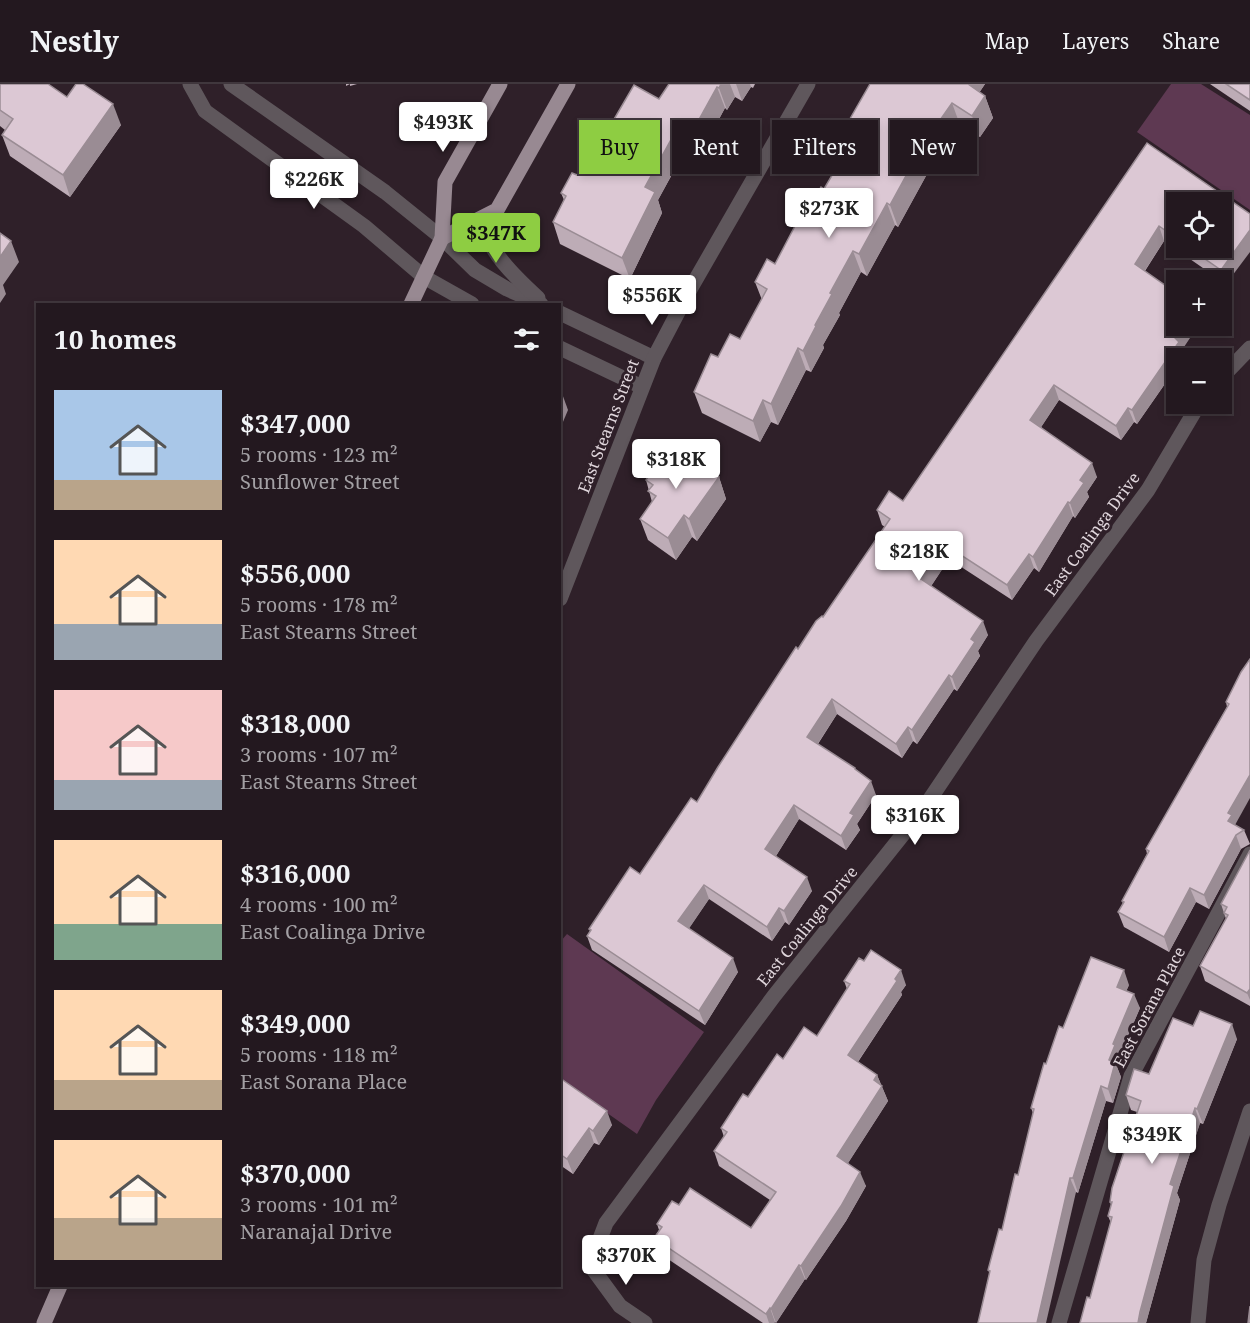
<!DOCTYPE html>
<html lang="en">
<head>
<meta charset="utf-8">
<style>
	body { margin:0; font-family:"Noto Serif",serif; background:#2f252c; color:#f1f3f6; height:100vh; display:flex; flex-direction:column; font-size:22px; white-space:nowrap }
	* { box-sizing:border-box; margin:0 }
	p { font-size:20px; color:#a3a0a4 }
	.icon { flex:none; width:33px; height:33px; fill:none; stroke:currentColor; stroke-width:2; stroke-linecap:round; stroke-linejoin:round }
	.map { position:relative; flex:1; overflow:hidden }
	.sheet { position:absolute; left:36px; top:219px; width:525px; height:984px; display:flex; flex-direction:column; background:#23181f; border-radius:0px; box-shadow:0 3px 9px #0003,0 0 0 2px #40373d }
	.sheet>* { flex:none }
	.guide { position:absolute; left:579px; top:36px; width:570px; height:54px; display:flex; gap:12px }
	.tools { position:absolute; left:1166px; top:108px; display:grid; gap:12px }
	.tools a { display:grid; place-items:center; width:66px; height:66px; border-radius:0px; background:#23181f; box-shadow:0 3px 9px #0003,0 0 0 2px #40373d; font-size:30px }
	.price { position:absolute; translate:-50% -51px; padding:0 14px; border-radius:6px; background:#fff; color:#222; font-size:20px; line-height:39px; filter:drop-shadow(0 2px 3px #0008) }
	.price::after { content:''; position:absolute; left:50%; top:36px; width:18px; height:14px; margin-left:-9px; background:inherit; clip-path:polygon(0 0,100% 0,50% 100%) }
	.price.active { background:#8ecd42; color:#111 }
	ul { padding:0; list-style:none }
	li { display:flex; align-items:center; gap:18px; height:150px; padding:0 18px }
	li span { display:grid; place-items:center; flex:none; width:168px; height:120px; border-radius:0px; color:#555 }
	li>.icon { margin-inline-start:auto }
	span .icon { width:72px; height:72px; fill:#fffc; stroke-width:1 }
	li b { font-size:26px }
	h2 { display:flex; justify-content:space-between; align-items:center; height:72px; padding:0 18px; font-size:26px }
	.tag { padding:0 21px; border-radius:0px; background:#23181f; box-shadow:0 3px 9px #0003,0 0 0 2px #40373d; font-size:21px; line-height:54px }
	.tag.active { background:#8ecd42; color:#111 }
	header { display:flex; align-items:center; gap:36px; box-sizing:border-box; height:84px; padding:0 30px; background:#23181f; border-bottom:2px solid #40373d }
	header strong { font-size:28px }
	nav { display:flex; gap:33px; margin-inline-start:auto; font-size:21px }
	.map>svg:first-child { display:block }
	.green { fill:#5e3952 }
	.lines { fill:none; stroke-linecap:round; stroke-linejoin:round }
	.minor { stroke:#5f575c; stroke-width:15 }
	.major { stroke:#988992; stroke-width:15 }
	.wall { fill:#bdacb6; fill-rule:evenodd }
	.shaded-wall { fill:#9a8c94 }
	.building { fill:#dcc8d4; stroke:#9a8c94; stroke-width:1.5 }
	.labels { text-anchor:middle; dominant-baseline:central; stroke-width:6; stroke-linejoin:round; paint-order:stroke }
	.street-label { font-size:16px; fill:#e1d7dd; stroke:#2f2029 }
</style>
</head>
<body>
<header>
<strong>Nestly</strong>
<nav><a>Map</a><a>Layers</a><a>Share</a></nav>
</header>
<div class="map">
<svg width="1250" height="1239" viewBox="0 0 1250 1239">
	<rect width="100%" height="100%" fill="#2f2029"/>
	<g class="green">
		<path d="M1171,0H1201L1250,31V126L1137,48Z"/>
		<path d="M567,850L704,948L656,1016L637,1050L560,996V858Z"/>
	</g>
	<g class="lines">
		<g class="minor">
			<path d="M190,0L205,27L364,142L424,193L472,220"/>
			<path d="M231,0L385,108L442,154L475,186L507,205L541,220"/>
			<path d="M480,135C488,167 514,192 538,214"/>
			<path d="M560,229L654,274"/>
			<path d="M560,264L642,303"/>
			<path d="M1221,294L1250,264"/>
			<path d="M560,515L654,274L688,209L808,0"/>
			<path d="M645,1239L620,1222L590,1181L606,1139L774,912L924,724L1036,557L1148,406L1199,320"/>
			<path d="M1059,1239L1131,992L1250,770"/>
			<path d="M1198,1239L1204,1176L1219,1121L1250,1027"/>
		</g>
		<g class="major">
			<path d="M442,154L497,126L568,0"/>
			<path d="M411,220L442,154L445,98L500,0"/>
			<path d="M44,1239L60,1202"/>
		</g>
	</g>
	<g class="wall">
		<path d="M0,0L67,13L121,41L70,113L10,72L2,51L5,46L0,42Z"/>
		<path d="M346,0H357L350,2V0L346,2Z"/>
		<path d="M669,0H755L753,4L751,3L742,17L735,13L727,26L725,24L694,81L681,74L658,116L662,129L630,195L560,160L553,138L564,116L561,109L592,73L659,15Z"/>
		<path d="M870,0H985L979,9L985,12L993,34L980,53L960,41L932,81L898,143L895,141L867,192L861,188L839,229L840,231L823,261L824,264L811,288L806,286L778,341L771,338L760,358L702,329L694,308L718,273L740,255L762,216L755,198L775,180L795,143L793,139L809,124L824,105L848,63L843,47Z"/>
		<path d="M1210,0H1250V27Z"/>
		<path d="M1147,59L1250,130L1226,200L1164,157L1145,187L1184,272L1183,274H1176V284L1137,340L1134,338L1121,356L1059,316L1041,343L1097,393L1087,408L1089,413L1075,434L1073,432L1039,488L1034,484L1012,516L949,475L931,502L988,551L978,567L980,572L957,607L954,605L917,660L913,657L902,674L837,630L818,660L856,687L876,711L857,740L860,746L846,766L799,735L776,772L812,807L789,841L785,838L772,857L709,815L689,844L738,888L705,941L592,866L587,852L590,847L589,845L640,790L697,718L798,565L823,533L885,443L882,441L877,426L903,417ZM1176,118L1221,164H1176Z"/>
		<path d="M719,393L726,415L697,457L692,453L676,476L648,456L640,435L652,418L646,396Z"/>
		<path d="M1241,588L1235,741L1244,746L1250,760L1241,765L1209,825L1196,818L1169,868L1124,843L1118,828L1123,820L1122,817L1147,770L1146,765L1227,623L1226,618Z"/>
		<path d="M1250,766V922L1205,897L1200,882L1226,835L1221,820Z"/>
		<path d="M844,897L906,901L901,908L902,911L858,978L877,991L888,1017L848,1079L866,1102L846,1137L806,1196L805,1195L776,1239L775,1238L774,1239H763L659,1169L654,1154L659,1146L657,1140L679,1121L751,1144L770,1116L719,1082L714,1067L724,1053L721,1044L783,975L817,952L847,905Z"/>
		<path d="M1129,901L1126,907L1140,924L1119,973L1120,975L1117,983L1121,993L1113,1019L1106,1017L1078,1109L1076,1108L990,1190L988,1186L1002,1146L1018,1091L1033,1029L1031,1024L1046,980L1063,944Z"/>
		<path d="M1193,942L1237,955L1203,1040L1200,1039L1177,1109L1180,1116L1146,1239H1080L1090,1214L1111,1139L1108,1132L1111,1121L1110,1118L1137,1028L1131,1026L1126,1011L1149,990Z"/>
		<path d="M560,994L612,1041L599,1061L594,1059L573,1090L560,1081Z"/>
	</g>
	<g class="shaded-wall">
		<path d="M721,0H730L735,13L727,26L719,4Z"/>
		<path d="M736,0H750L751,3L742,17Z"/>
		<path d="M965,0H985L972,19Z"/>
		<path d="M717,3L725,24L694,81L686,59Z"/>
		<path d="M985,12L993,34L980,53L972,32Z"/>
		<path d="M952,19L960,41L932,81L898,143L890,121L924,59Z"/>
		<path d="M113,20L121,41L70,113L63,91Z"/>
		<path d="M673,52L681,74L658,116L662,129L630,195L622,174L645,103Z"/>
		<path d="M887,119L895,141L867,192L859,170Z"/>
		<path d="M1159,142L1164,157L1140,194L1135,180Z"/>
		<path d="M1250,146V168L1226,200L1221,186Z"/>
		<path d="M11,157L19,178L3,201L6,210L0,219V173Z"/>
		<path d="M853,167L861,188L839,229L840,231L823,261L824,264L811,288L803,267L830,209Z"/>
		<path d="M1183,242H1198L1182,266L1184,272L1183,274H1176V284L1137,340L1132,326Z"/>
		<path d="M798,264L806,286L778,341L771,320Z"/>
		<path d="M1054,301L1059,316L1036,351L1030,336Z"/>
		<path d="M560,304L568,326L560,345Z"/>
		<path d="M763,316L771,338L760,358L753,337Z"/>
		<path d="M1128,324L1134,338L1121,356L1116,342Z"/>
		<path d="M1092,379L1097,393L1087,408L1089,413L1075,434L1070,419L1080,396Z"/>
		<path d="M719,393L726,415L697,457L689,435Z"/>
		<path d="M1068,418L1073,432L1039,488L1033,473Z"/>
		<path d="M684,431L692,453L676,476L668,454Z"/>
		<path d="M944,460L949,475L926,510L921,495Z"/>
		<path d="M1029,470L1034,484L1012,516L1007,501Z"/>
		<path d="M983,537L988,551L978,567L980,572L957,607L952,593L971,555Z"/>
		<path d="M949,591L954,605L917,660L912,646Z"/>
		<path d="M832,615L837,630L813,667L807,653Z"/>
		<path d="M908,643L913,657L902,674L896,660Z"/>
		<path d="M1250,691V714L1235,741L1228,737V729Z"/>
		<path d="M871,697L876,711L857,740L860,746L846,766L841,752L850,729Z"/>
		<path d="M794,721L799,735L771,780L765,765Z"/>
		<path d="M1236,751L1241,765L1209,825L1204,811Z"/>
		<path d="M807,793L812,807L789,841L784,827Z"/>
		<path d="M704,801L709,815L684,852L678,837Z"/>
		<path d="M1190,804L1196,818L1169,868L1164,853Z"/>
		<path d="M779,824L785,838L772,857L767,843Z"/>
		<path d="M733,874L738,888L705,941L699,927Z"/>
		<path d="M901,886L906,901L901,908L902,911L853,985L848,971Z"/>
		<path d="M1124,886L1129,901L1122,917L1117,903Z"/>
		<path d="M1250,905V916L1247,909Z"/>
		<path d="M1134,910L1140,924L1119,973L1120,975L1117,983L1121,993L1113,1019L1108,1005L1109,976L1113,960Z"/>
		<path d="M1232,940L1237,955L1203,1040L1197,1025Z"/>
		<path d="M877,991L888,1017L843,1087L837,1072L874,996Z"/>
		<path d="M1101,1002L1106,1017L1078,1109L1073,1094Z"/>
		<path d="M1195,1024L1200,1039L1177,1109L1180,1116L1146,1239H1138L1170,1100Z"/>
		<path d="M607,1027L612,1041L599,1061L593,1047Z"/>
		<path d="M589,1044L594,1059L573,1090L567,1075Z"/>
		<path d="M860,1088L866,1102L846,1137L806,1196L801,1182Z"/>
		<path d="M1070,1094L1076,1108L1046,1239H1037Z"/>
		<path d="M799,1181L805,1195L776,1239L771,1225Z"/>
		<path d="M770,1224L775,1238L774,1239H769L766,1230Z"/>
	</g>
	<g class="building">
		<path d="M0,0H48L67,13L76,0H83L113,20L63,91L2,51L13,35L0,26Z"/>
		<path d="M669,0H721L719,4L717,3L686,59L673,52L645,103L655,108L622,174L553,138L566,112L561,109L572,89L577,91L587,71L592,73L634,1L659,15Z"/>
		<path d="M870,0H968L985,12L972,32L952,19L924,59L890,121L887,119L859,170L853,167L830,209L832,210L815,241L816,242L803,267L798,264L771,320L763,316L753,337L694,308L711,270L718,273L730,250L740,255L767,205L755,198L767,175L775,180L796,140L793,139L803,121L809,124L821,103L824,105L854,54L843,47Z"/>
		<path d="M1226,0H1250V16Z"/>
		<path d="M1147,59L1250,130V146L1221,186L1189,164H1221V118H1176V154L1159,142L1135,180L1176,209V242H1183L1175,254L1179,258L1132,326L1128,324L1116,342L1054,301L1030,336L1092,379L1080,396L1084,399L1070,419L1068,418L1033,473L1029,470L1007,501L944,460L921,495L983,537L971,555L975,558L952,593L949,591L912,646L908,643L896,660L832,615L807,653L855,684V685L871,697L850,729L854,731L841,752L794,721L765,765L807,793L784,827L779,824L767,843L704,801L678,837L733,874L699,927L587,852L591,846L589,845L630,783L640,790L691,714L697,718L718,683L796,563L798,565L816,537L822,532L823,533L890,435L877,426L889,407L903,417Z"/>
		<path d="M0,149L11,157L0,173Z"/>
		<path d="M670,360L719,393L689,435L684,431L668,454L640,435L656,412L648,407L653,401L646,396Z"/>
		<path d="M1250,575V691L1228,729L1232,731L1228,737L1244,746L1236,751L1204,811L1190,804L1164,853L1118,828L1124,818L1122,817L1149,767L1146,765L1229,620L1226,618L1241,588Z"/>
		<path d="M1250,766V905L1247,909L1200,882L1228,831L1224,829L1227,823L1221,820Z"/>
		<path d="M871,866L901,886L895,895L897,897L848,971L877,991L874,996L882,1002L837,1072L860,1088L841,1122L801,1182L799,1181L771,1225L770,1224L766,1230L654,1154L662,1143L657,1140L672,1117L679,1121L690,1104L751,1144L776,1108L714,1067L727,1048L721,1044L743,1010L748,1013L777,970L783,975L804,943L817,952L850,900L844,897L859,874L864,877Z"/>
		<path d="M1091,873L1124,886L1117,903L1134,910L1113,960L1115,961L1109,976L1115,979L1108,1005L1101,1002L1073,1094H1070L1037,1239H978L990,1187L988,1186L999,1145L1002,1146L1015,1090L1018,1091L1034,1025L1031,1024L1044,979L1046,980L1059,942L1063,944Z"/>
		<path d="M1200,927L1232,940L1197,1025L1195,1024L1170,1100L1174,1102L1140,1228L1138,1239H1080L1087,1213L1090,1214L1112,1133L1108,1132L1112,1118H1110L1112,1104L1141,1017L1126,1011L1134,985L1149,990L1173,934L1193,942Z"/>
		<path d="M560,994L607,1027L593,1047L589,1044L567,1075L560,1070Z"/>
		<path d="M1250,1222V1239H1248Z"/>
	</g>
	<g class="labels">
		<g class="street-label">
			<text transform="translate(608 342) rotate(-69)">East Stearns Street</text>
			<text transform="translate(1092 450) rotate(-54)">East Coalinga Drive</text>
			<text transform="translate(807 842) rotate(-51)">East Coalinga Drive</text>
			<text transform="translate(1149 923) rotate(-62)">East Sorana Place</text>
		</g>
	</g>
</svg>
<div class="tools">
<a><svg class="icon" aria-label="locate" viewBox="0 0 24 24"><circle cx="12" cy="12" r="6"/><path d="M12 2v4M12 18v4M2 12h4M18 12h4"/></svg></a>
<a>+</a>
<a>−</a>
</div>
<b class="price" style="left:443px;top:69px">$493K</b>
<b class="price" style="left:314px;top:126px">$226K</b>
<b class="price" style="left:829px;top:155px">$273K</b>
<b class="price active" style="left:496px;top:180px">$347K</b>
<b class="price" style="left:652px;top:242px">$556K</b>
<b class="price" style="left:676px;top:406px">$318K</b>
<b class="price" style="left:919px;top:498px">$218K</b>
<b class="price" style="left:915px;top:762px">$316K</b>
<b class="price" style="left:1152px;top:1081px">$349K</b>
<b class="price" style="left:626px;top:1202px">$370K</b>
<div class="guide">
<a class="tag active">Buy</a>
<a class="tag">Rent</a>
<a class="tag">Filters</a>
<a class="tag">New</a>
</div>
<section class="sheet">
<h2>10 homes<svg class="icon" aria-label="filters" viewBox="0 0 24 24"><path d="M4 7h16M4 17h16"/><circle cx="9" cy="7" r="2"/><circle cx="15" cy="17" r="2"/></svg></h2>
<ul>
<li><span style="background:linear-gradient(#a9c7e8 75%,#b9a48a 0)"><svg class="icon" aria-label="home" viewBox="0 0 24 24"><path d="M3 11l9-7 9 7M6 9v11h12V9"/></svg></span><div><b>$347,000</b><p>5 rooms · 123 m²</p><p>Sunflower Street</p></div></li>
<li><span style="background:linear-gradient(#ffd9b3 70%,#9aa5b1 0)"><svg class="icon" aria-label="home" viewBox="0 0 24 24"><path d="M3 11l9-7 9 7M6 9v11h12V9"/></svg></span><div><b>$556,000</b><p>5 rooms · 178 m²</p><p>East Stearns Street</p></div></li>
<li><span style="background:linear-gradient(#f6c9c9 75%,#9aa5b1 0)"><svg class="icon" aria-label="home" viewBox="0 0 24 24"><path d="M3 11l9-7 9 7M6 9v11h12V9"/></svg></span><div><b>$318,000</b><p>3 rooms · 107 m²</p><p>East Stearns Street</p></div></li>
<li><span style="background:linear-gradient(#ffd9b3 70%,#7fa58c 0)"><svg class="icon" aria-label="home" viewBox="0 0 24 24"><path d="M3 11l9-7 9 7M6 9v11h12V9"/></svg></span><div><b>$316,000</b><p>4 rooms · 100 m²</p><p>East Coalinga Drive</p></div></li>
<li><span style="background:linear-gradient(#ffd9b3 75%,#b9a48a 0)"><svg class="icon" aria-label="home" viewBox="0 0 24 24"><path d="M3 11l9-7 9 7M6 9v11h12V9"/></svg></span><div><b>$349,000</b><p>5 rooms · 118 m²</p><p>East Sorana Place</p></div></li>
<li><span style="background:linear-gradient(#ffd9b3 65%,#b9a48a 0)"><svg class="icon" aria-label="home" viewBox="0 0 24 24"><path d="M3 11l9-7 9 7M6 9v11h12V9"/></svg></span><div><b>$370,000</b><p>3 rooms · 101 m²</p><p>Naranajal Drive</p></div></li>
</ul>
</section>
</div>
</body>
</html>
